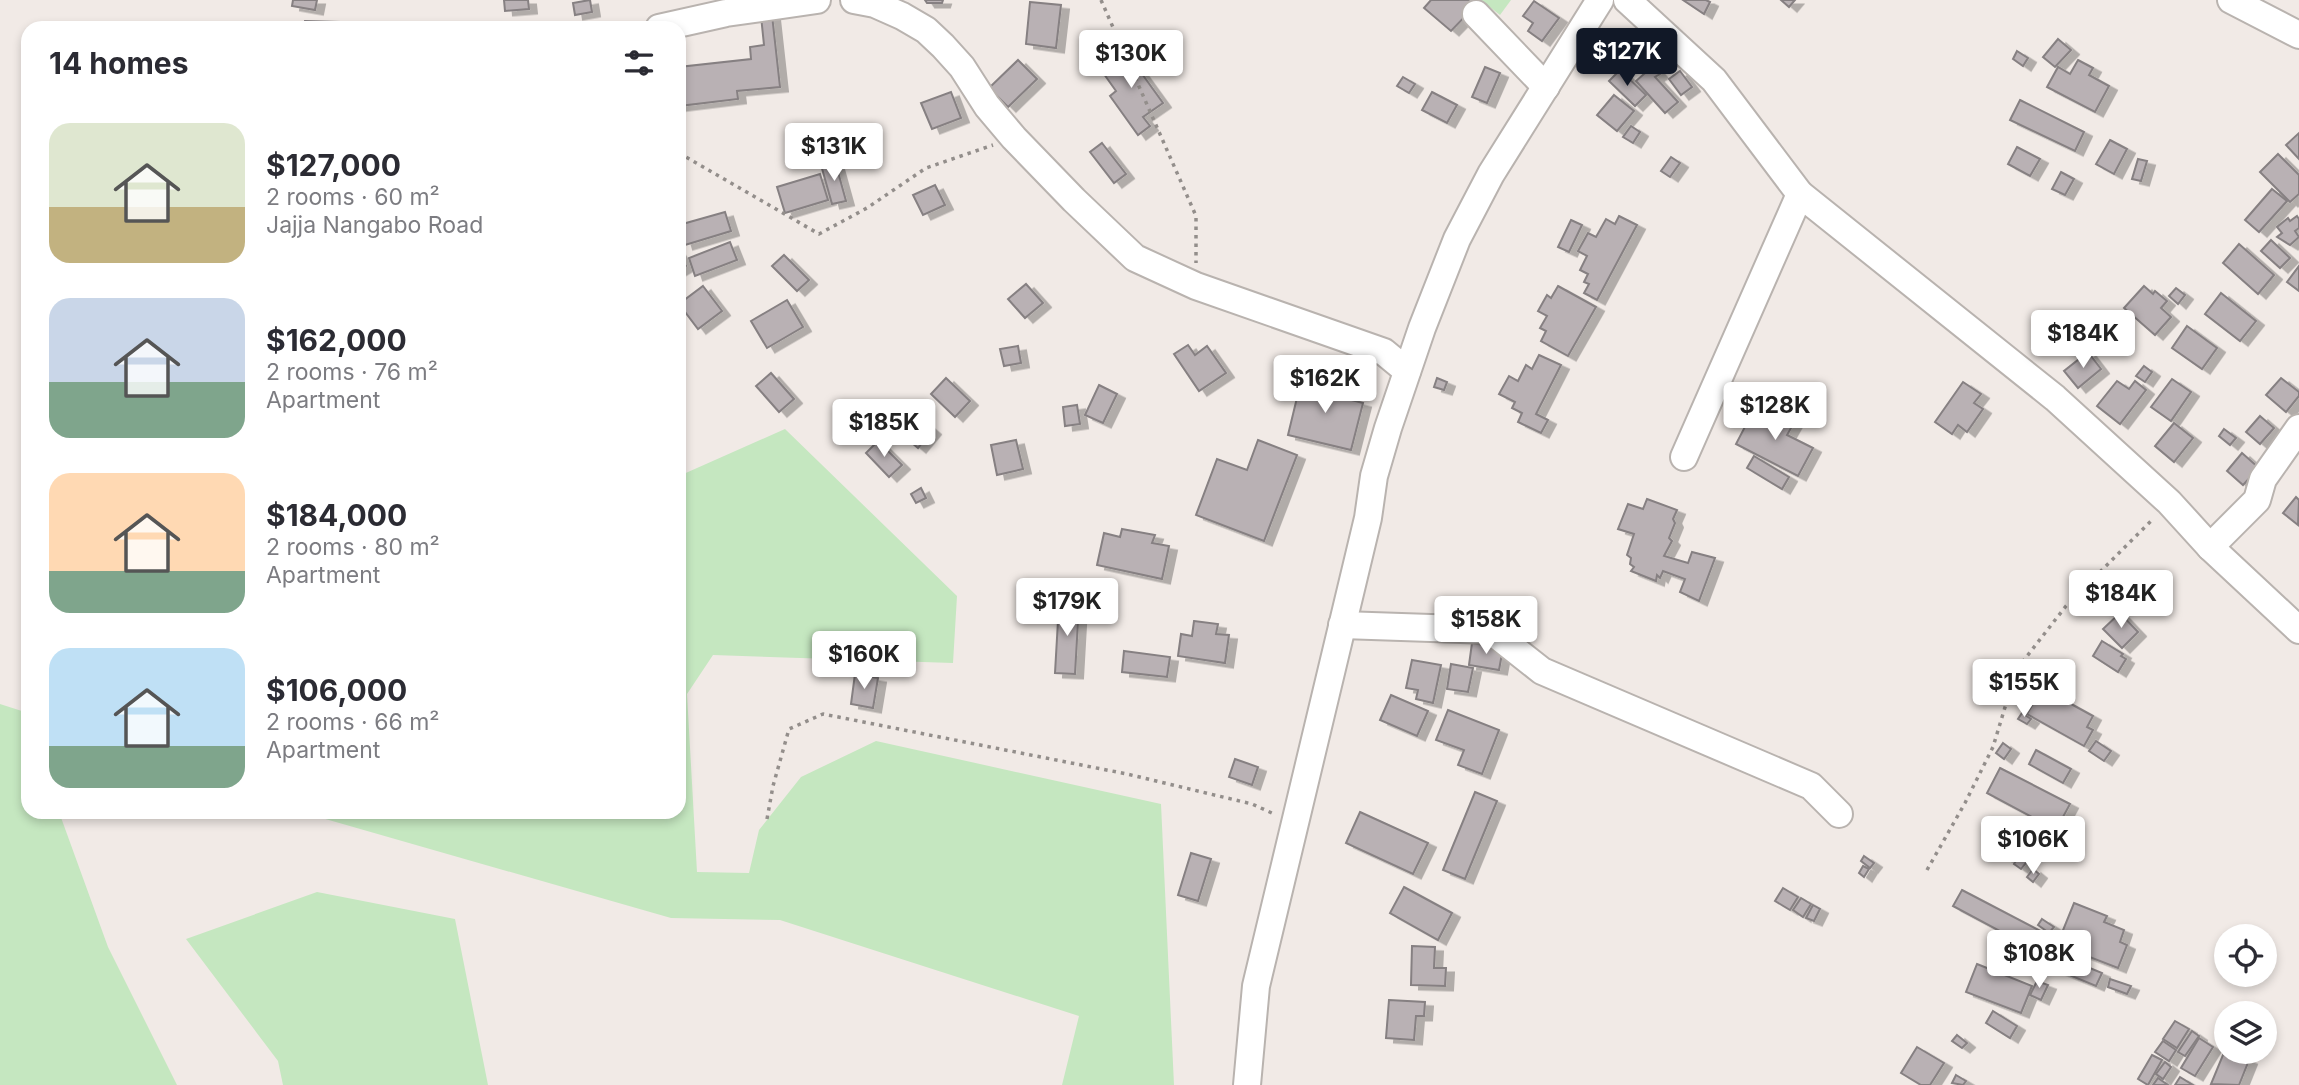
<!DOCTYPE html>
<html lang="en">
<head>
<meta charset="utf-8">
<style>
	body { margin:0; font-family:Inter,sans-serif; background:#f2f2f3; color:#2b2b33; height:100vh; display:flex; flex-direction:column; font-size:26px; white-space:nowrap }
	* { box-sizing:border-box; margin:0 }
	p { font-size:23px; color:#7c7c81 }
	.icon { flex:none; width:38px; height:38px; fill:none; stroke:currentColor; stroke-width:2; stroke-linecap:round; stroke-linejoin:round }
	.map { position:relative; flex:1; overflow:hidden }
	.panel { position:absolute; left:21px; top:21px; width:665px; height:798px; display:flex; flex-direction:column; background:#fff; border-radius:21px; box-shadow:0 4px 10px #0003 }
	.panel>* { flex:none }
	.fabs { position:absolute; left:2214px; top:924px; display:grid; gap:14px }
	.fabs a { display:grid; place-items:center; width:63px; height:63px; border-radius:50%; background:#fff; box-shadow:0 4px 10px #0003; font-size:35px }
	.price { position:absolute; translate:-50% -60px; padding:0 16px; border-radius:7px; background:#fff; color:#222; font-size:23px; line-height:46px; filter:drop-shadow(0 2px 4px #0008) }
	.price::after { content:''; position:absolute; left:50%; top:42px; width:21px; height:16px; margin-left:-10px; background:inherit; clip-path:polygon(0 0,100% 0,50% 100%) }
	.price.on { background:#111827; color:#fff }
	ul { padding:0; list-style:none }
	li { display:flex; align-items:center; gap:21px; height:175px; padding:0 28px }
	li span { display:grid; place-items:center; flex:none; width:196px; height:140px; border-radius:21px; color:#555 }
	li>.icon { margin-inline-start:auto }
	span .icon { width:84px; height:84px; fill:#fffc; stroke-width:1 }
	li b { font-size:30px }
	h2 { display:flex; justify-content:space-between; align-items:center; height:84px; padding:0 28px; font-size:30px }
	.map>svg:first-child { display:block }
	.green { fill:#c5e7c0 }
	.building { fill:#b9b1b4; stroke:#868082; stroke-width:2; filter:url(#shadow) }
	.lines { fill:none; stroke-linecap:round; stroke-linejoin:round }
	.minor-casing { stroke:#b9b3af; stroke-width:30 }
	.path { stroke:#938e8b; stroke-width:3.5; stroke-dasharray:3.5 5; stroke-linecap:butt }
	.minor { stroke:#fff; stroke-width:26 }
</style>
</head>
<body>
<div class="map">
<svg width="2299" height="1085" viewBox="0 0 2299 1085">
	<defs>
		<filter id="shadow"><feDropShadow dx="8" dy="4.5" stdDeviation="0" flood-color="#0004"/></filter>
	</defs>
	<rect width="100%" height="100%" fill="#f1eae6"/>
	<g class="green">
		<path d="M1481,0H1511L1500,15Z"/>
		<path d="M785,429L957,596L953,663L713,655L687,694L697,872L749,873L759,830L801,777L876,741L1161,804L1174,1085H1062L1079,1016L780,920L671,918L301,812H679V476Z"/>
		<path d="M0,704L28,713V812H59L108,947L177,1085H0Z"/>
		<path d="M317,892L455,919L488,1085H283L278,1061L186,939Z"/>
	</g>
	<g class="building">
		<path d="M293,0H317L315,10L292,6Z"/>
		<path d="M504,0H528L529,9L505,11Z"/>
		<path d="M590,0L592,12L575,15L573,3Z"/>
		<path d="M925,0H943L942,3H927Z"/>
		<path d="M1431,0H1468L1475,6L1451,31L1424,8Z"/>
		<path d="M1683,0H1706L1710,2L1704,14Z"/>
		<path d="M1781,0H1795L1789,7Z"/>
		<path d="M1534,1L1559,18L1542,41L1528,31L1533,23L1523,16Z"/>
		<path d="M1030,2L1061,5L1056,48L1026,44Z"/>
		<path d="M772,15L780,87L737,91L738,99L679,106V67L751,59L750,47L764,45L761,16Z"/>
		<path d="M305,21L340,22V28H304Z"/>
		<path d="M1643,36L1657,52L1640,66L1626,51Z"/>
		<path d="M2058,39L2071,50L2055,67L2043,57Z"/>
		<path d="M1124,49L1163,103L1143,117L1150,126L1138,135L1110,96L1116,91L1099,67Z"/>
		<path d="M2017,51L2028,58L2023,66L2013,59Z"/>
		<path d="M1018,60L1037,79L1008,107L989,88Z"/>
		<path d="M2078,60L2093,68L2089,75L2109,86L2095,112L2047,87L2058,67L2070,74Z"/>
		<path d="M1653,66L1660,74L1655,77L1678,102L1665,113L1636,81Z"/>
		<path d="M1485,67L1500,73L1487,103L1472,97Z"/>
		<path d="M1620,70L1646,95L1635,106L1609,81Z"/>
		<path d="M1680,71L1692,87L1681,95L1669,79Z"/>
		<path d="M1403,77L1415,84L1409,93L1397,86Z"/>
		<path d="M951,92L961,118L932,129L921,103Z"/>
		<path d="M1432,92L1457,105L1447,123L1422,110Z"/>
		<path d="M1614,95L1634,111L1617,131L1597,115Z"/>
		<path d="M2020,100L2084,132L2075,151L2010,120Z"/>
		<path d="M1631,126L1640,132L1633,143L1623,137Z"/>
		<path d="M2299,133V159L2286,145Z"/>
		<path d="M2110,140L2127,149L2114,174L2096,164Z"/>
		<path d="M1102,143L1126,174L1114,183L1090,152Z"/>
		<path d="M2017,147L2040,159L2030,176L2008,164Z"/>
		<path d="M2278,154L2299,175V194L2290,202L2260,172Z"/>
		<path d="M1671,157L1680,163L1670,177L1661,171Z"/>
		<path d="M2138,159L2147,161L2141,181L2132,179Z"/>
		<path d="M835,161L846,201L832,204L821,165Z"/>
		<path d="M2061,172L2074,179L2065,195L2052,189Z"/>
		<path d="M820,174L828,200L785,213L777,187Z"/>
		<path d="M935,185L945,205L923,215L913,195Z"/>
		<path d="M2272,189L2287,201L2259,232L2245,220Z"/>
		<path d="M725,212L731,231L685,245L679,225Z"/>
		<path d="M1619,216L1637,225L1597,300L1584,293L1589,284L1584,282L1588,274L1580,270L1587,256L1578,251L1588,233L1596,237L1606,219L1615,224Z"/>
		<path d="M2297,216L2299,219V228L2295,231L2299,237L2290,245L2277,237L2282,233L2277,227L2288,218L2290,221Z"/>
		<path d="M1571,220L1582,225L1569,252L1558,247Z"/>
		<path d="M2271,240L2290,258L2280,268L2261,251Z"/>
		<path d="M730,242L737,260L695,276L689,258Z"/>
		<path d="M2239,244L2274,275L2258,294L2223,263Z"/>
		<path d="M679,254L686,266L679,270Z"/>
		<path d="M784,255L809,280L797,291L772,266Z"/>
		<path d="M2299,266V291L2287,282Z"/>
		<path d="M1026,284L1043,303L1025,318L1008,299Z"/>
		<path d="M703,286L722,311L698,329L679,304Z"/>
		<path d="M1558,286L1596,307L1568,356L1541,341L1546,331L1540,328L1547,316L1538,311L1547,295L1551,298Z"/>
		<path d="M2144,286L2153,294L2155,291L2167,301L2161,308L2171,317L2155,335L2124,308Z"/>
		<path d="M2176,288L2185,295L2178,304L2169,296Z"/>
		<path d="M2221,293L2256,321L2240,341L2205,314Z"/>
		<path d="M787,300L803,327L767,348L751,321Z"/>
		<path d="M2187,326L2217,348L2202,369L2172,348Z"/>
		<path d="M1188,345L1195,355L1207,346L1226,373L1199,391L1174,354Z"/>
		<path d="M1018,346L1021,363L1004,366L1000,349Z"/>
		<path d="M2088,352L2101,369L2078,388L2064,371Z"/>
		<path d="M1539,355L1561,365L1536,414L1548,420L1541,433L1518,422L1522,413L1512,408L1515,402L1499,394L1509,376L1518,381L1526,365L1532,369Z"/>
		<path d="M2144,366L2152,372L2145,382L2136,376Z"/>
		<path d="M771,373L794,399L779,412L756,386Z"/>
		<path d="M1302,377L1342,387L1340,397L1363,403L1351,450L1288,435Z"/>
		<path d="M946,378L970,401L955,417L931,394Z"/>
		<path d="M1437,378L1447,382L1444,390L1434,387Z"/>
		<path d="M2281,378L2299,392V396L2286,412L2266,395Z"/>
		<path d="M2172,379L2191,392L2171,421L2151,407Z"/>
		<path d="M2117,381L2129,389L2135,381L2146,390L2120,424L2097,406Z"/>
		<path d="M1963,382L1981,394L1974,403L1983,409L1967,432L1958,425L1952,434L1935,422Z"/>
		<path d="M1099,385L1117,394L1103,423L1085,415Z"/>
		<path d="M1077,405L1080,424L1065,426L1063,407Z"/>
		<path d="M906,407L933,430L918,448L890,424Z"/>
		<path d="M1769,408L1795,421L1787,435L1813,448L1798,476L1736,444L1749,419L1760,424Z"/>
		<path d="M2260,416L2274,428L2260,444L2246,432Z"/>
		<path d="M2174,423L2193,438L2174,462L2155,446Z"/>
		<path d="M2224,429L2236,438L2230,445L2219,436Z"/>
		<path d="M1016,440L1023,469L997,475L991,445Z"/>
		<path d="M1258,440L1297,455L1264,541L1196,515L1217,459L1247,470Z"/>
		<path d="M878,441L902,465L889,477L866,453Z"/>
		<path d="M2242,453L2259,468L2243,485L2227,471Z"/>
		<path d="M1754,456L1789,477L1782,489L1747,468Z"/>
		<path d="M921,488L926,498L916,503L911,494Z"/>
		<path d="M2296,497L2299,500L2298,525L2283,513Z"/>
		<path d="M1647,499L1677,510L1673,519L1675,523L1669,538L1672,541L1664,556L1688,563L1692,552L1715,558L1699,601L1680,592L1685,579L1663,571L1660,578L1657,575L1656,581L1631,571L1634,567L1630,564L1631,558L1627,555L1634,534L1618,529L1628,504L1643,509Z"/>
		<path d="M1122,529L1155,535L1152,543L1169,546L1162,579L1097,565L1104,533L1120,537Z"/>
		<path d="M1059,603L1079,604L1075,674L1055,673Z"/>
		<path d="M2120,613L2138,632L2122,648L2103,629Z"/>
		<path d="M1194,621L1218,624L1216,634L1229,635L1225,663L1178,656L1181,634L1192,636Z"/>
		<path d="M2102,641L2123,654L2121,656L2126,659L2118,672L2093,656Z"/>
		<path d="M1472,643L1503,648L1499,670L1469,665Z"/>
		<path d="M1124,651L1170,657L1167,677L1122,672Z"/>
		<path d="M1412,660L1441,665L1433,703L1416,699L1418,690L1406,688Z"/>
		<path d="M1451,664L1473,668L1468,692L1447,689Z"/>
		<path d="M855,674L878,678L873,708L851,704Z"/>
		<path d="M2042,688L2093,716L2087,727L2093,730L2084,746L2027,714Z"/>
		<path d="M1391,695L1428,711L1417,736L1380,720Z"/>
		<path d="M1448,710L1499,730L1482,774L1458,765L1464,750L1436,740Z"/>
		<path d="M2022,713L2031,719L2027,724L2018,719Z"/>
		<path d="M2096,741L2111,751L2104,761L2089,751Z"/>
		<path d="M2003,743L2011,749L2004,759L1996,753Z"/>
		<path d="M2036,750L2071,769L2063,783L2029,764Z"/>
		<path d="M1235,759L1258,767L1252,785L1229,777Z"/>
		<path d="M2000,768L2070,804L2056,830L1987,793Z"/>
		<path d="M1475,792L1497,801L1465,879L1443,870Z"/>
		<path d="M1360,812L1428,843L1413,874L1346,843Z"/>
		<path d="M1997,836L2018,850L2011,861L1990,848Z"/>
		<path d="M2024,844L2033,849L2029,855L2021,849Z"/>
		<path d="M1191,853L1211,859L1198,901L1178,895Z"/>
		<path d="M2021,853L2029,859L2021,869L2014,864Z"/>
		<path d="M1864,856L1874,863L1870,868L1861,861Z"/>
		<path d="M1863,866L1869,869L1864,877L1859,873Z"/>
		<path d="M2033,869L2039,874L2033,882L2027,877Z"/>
		<path d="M1404,887L1452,913L1438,940L1390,913Z"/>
		<path d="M1783,888L1798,897L1790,910L1775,901Z"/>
		<path d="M1962,890L2048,935L2039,952L1953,906Z"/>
		<path d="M1801,898L1811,904L1803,917L1793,910Z"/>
		<path d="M2074,903L2107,916L2104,922L2124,930L2120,942L2127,945L2118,968L2061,946L2063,941L2059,940Z"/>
		<path d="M1813,905L1820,909L1814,921L1806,918Z"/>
		<path d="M2042,919L2054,927L2049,933L2038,925Z"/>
		<path d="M1412,946L1435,947L1434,968H1446L1445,986L1411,985Z"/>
		<path d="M2056,954L2102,973L2096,986L2050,967Z"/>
		<path d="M1977,964L2032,986L2021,1013L1966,992Z"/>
		<path d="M2110,979L2131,986L2127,994L2108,987Z"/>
		<path d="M2037,981L2048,985L2041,1000L2030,995Z"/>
		<path d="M1389,1000L1425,1002L1424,1016H1416L1414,1040L1386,1038Z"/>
		<path d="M1993,1011L2017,1026L2010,1038L1986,1023Z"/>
		<path d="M2175,1021L2189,1029L2177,1048L2163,1039Z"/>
		<path d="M2192,1031L2199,1036L2185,1056L2178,1052Z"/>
		<path d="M1957,1035L1967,1043L1962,1048L1952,1041Z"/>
		<path d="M2199,1038L2213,1047L2195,1076L2181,1068Z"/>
		<path d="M2163,1041L2176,1050L2169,1061L2155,1052Z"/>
		<path d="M1917,1047L1944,1063L1930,1085H1921L1901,1073Z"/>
		<path d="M2225,1050L2249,1060L2239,1085L2211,1084Z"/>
		<path d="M2152,1055L2162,1060L2148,1085L2138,1079Z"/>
		<path d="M2165,1062L2171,1067L2163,1079L2156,1074Z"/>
		<path d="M1956,1075L1966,1081L1963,1085L1952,1083Z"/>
		<path d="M2180,1077L2193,1085H2175Z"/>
		<path d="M2158,1078L2168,1085H2153Z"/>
	</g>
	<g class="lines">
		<g class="minor-casing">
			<g id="minor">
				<path d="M854,0L875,4L902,16L926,30L943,46L962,67L987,106L1014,138L1074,200L1135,258L1196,286L1384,352L1407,371"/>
				<path d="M1627,0L1714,80L1800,194L2055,398L2169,502L2210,547L2299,630"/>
				<path d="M2231,0L2299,35"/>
				<path d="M1476,14L1546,87"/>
				<path d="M659,28L726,13L817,0"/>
				<path d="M1684,457L1800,194"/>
				<path d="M2210,547L2257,500L2263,479L2299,428"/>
				<path d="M1342,625L1490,630L1542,671L1811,786L1839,814"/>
				<path d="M1247,1085L1256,986L1368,518L1374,476L1388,428L1422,328L1457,239L1491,174L1600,0"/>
			</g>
		</g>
		<g class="path">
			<path d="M1101,0L1196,216V263"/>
			<path d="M679,153L819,234L867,208L926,168L993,145"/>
			<path d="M767,819L773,786L789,729L823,714L1127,774L1252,804L1274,814"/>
			<path d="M1927,870L1965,803L1993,747L2006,704L2024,660L2066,606L2154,518"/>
		</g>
		<use href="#minor" class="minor"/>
	</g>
</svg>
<div class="fabs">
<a><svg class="icon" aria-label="locate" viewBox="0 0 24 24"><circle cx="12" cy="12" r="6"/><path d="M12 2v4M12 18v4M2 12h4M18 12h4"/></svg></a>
<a><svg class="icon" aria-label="layers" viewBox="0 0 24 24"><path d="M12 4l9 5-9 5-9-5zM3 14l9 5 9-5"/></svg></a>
</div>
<b class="price on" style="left:1627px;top:88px">$127K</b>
<b class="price" style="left:1131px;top:90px">$130K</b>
<b class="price" style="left:834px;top:183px">$131K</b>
<b class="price" style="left:2083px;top:370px">$184K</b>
<b class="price" style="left:1325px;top:415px">$162K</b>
<b class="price" style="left:1775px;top:442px">$128K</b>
<b class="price" style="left:884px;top:459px">$185K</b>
<b class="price" style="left:2121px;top:630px">$184K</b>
<b class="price" style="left:1067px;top:638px">$179K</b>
<b class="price" style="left:1486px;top:656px">$158K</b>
<b class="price" style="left:864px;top:691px">$160K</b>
<b class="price" style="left:2024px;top:719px">$155K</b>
<b class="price" style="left:2033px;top:876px">$106K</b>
<b class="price" style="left:2039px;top:990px">$108K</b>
<section class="panel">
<h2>14 homes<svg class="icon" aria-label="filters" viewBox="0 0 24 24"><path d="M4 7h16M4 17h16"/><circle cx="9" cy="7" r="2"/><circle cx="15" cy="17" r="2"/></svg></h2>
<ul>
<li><span style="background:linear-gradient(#dfe7d0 60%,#c2b280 0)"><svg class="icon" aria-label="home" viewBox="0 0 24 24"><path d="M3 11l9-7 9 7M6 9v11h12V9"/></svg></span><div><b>$127,000</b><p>2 rooms · 60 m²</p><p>Jajja Nangabo Road</p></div></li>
<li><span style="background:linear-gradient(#c9d6e8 60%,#7fa58c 0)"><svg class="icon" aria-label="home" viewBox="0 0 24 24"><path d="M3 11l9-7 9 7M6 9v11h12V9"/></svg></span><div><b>$162,000</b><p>2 rooms · 76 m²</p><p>Apartment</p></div></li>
<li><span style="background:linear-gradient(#ffd9b3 70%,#7fa58c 0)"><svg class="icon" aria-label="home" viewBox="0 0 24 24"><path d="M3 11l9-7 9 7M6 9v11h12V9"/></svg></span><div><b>$184,000</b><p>2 rooms · 80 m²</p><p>Apartment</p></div></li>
<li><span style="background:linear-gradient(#bfe0f5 70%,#7fa58c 0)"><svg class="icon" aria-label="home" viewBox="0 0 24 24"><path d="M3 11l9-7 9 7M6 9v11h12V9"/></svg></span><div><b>$106,000</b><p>2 rooms · 66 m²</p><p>Apartment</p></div></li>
</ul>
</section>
</div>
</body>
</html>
